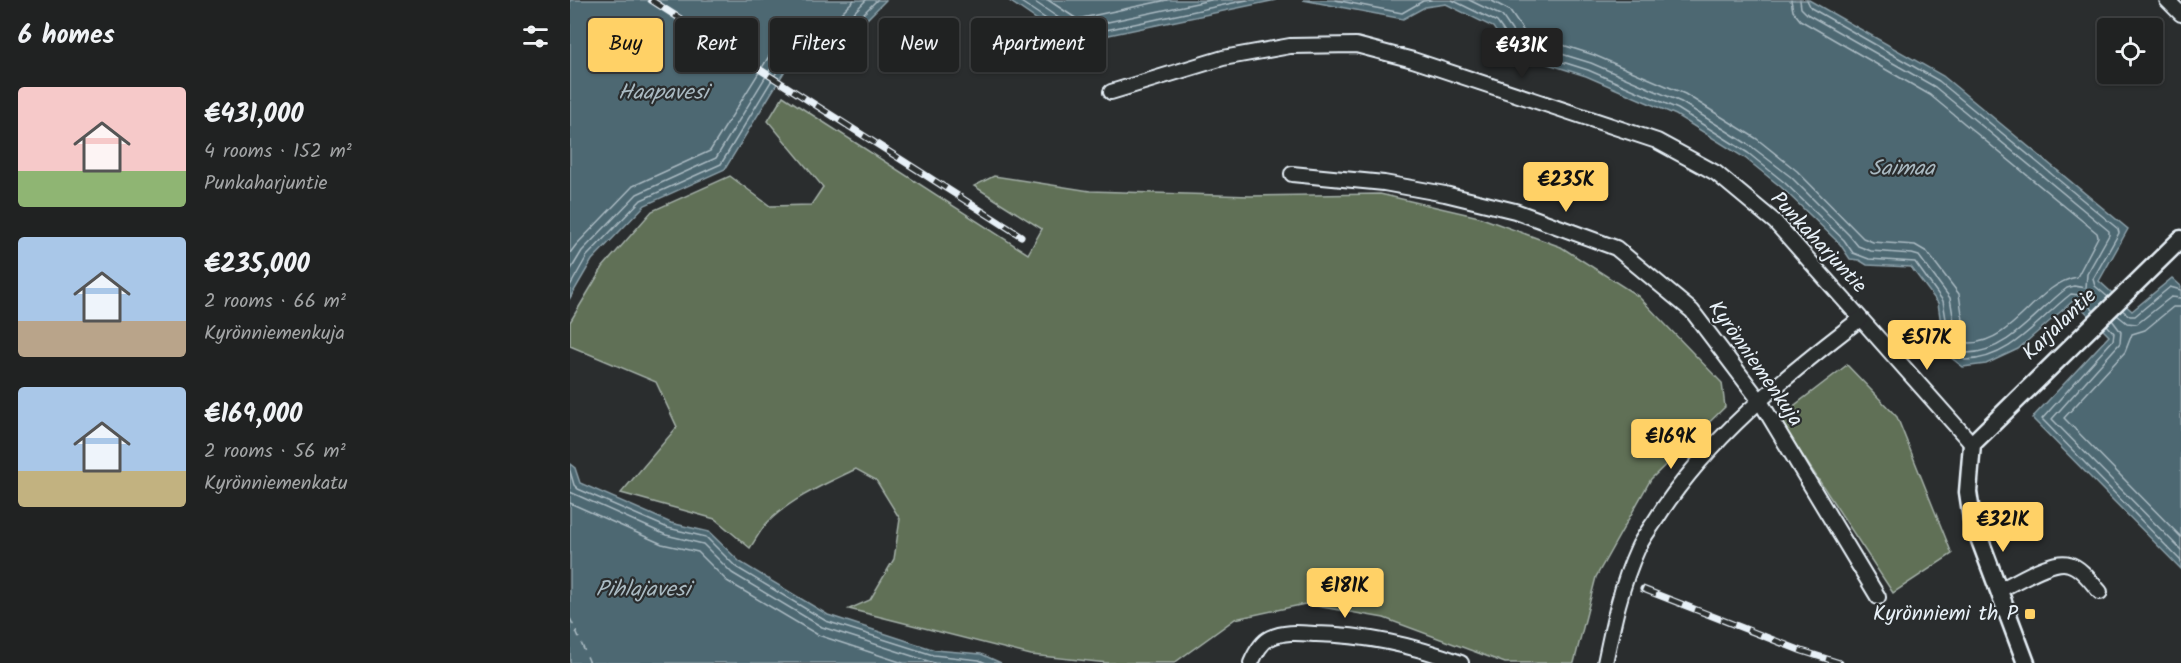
<!DOCTYPE html>
<html lang="en">
<head>
<meta charset="utf-8">
<style>
	body { margin:0; font-family:Kalam,sans-serif; background:#282a2a; color:#f1f3f6; height:100vh; display:flex; flex-direction:column; font-size:22px; white-space:nowrap }
	* { box-sizing:border-box; margin:0 }
	p { font-size:20px; color:#a2a4a5 }
	.icon { flex:none; width:33px; height:33px; fill:none; stroke:currentColor; stroke-width:2; stroke-linecap:round; stroke-linejoin:round }
	.map { position:relative; flex:1; overflow:hidden }
	.panel { display:flex; flex-direction:column; background:#202222; width:570px }
	.panel>* { flex:none }
	.guide { position:absolute; left:18px; top:18px; width:570px; height:54px; display:flex; gap:12px }
	.fabs { position:absolute; left:1527px; top:18px; display:grid; gap:12px }
	.fabs a { display:grid; place-items:center; width:66px; height:66px; border-radius:6px; background:#202222; box-shadow:0 2px 4px #0004,0 0 0 2px #3d3f40; font-size:30px }
	.price { position:absolute; translate:-50% -51px; padding:0 14px; border-radius:6px; background:#ffd166; color:#111; font-size:20px; line-height:39px; filter:drop-shadow(0 2px 3px #0008) }
	.price::after { content:''; position:absolute; left:50%; top:36px; width:18px; height:14px; margin-left:-9px; background:inherit; clip-path:polygon(0 0,100% 0,50% 100%) }
	.price.active { background:#222; color:#fff }
	ul { padding:0; list-style:none }
	li { display:flex; align-items:center; gap:18px; height:150px; padding:0 18px }
	li span { display:grid; place-items:center; flex:none; width:168px; height:120px; border-radius:6px; color:#555 }
	li>.icon { margin-inline-start:auto }
	span .icon { width:72px; height:72px; fill:#fffc; stroke-width:1 }
	li b { font-size:26px }
	h2 { display:flex; justify-content:space-between; align-items:center; height:72px; padding:0 18px; font-size:26px }
	.tag { padding:0 21px; border-radius:6px; background:#202222; box-shadow:0 2px 4px #0004,0 0 0 2px #3d3f40; font-size:21px; line-height:54px }
	.tag.active { background:#ffd166; color:#111 }
	main { display:flex; flex:1; min-height:0 }
	.map>svg:first-child { display:block }
	.green { fill:#606f57; stroke:#a4b0a8; stroke-width:1.5 }
	.water { fill:#4d6872; stroke:#8b9fa8; stroke-width:1.5 }
	.lines { fill:none; stroke-linecap:round; stroke-linejoin:round }
	.shore { stroke:#aabac2; stroke-width:1.5 }
	.ferry { stroke:#aabac2; stroke-width:1.5; stroke-dasharray:8 6; stroke-linecap:butt }
	.minor-casing { stroke:#e8f1f8; stroke-width:18 }
	.tertiary-casing { stroke:#e8f1f8; stroke-width:21 }
	.minor { stroke:#2a2d2e; stroke-width:14 }
	.tertiary { stroke:#2a2d2e; stroke-width:16 }
	.rail-casing { stroke:#e8f1f8; stroke-width:7 }
	.rail { stroke:#2a2d2e; stroke-width:4.5; stroke-dasharray:14; stroke-linecap:butt }
	.poi-dot { fill:#ffd166; stroke:#2a2d2e; stroke-width:2 }
	.labels { text-anchor:middle; dominant-baseline:central; stroke-width:4.5; stroke-linejoin:round; paint-order:stroke }
	.street-label { font-size:21px; fill:#e8f1f8; stroke:#2a2d2e }
	.poi-label { font-size:21px; fill:#e8f1f8; stroke:#2a2d2e; text-anchor:end }
	.water-label { font-size:22px; font-style:italic; fill:#aabac2; stroke:#2a2d2e }
</style>
</head>
<body>
<main>
<section class="panel">
<h2>6 homes<svg class="icon" aria-label="filters" viewBox="0 0 24 24"><path d="M4 7h16M4 17h16"/><circle cx="9" cy="7" r="2"/><circle cx="15" cy="17" r="2"/></svg></h2>
<ul>
<li><span style="background:linear-gradient(#f6c9c9 70%,#8fb573 0)"><svg class="icon" aria-label="home" viewBox="0 0 24 24"><path d="M3 11l9-7 9 7M6 9v11h12V9"/></svg></span><div><b>€431,000</b><p>4 rooms · 152 m²</p><p>Punkaharjuntie</p></div></li>
<li><span style="background:linear-gradient(#a9c7e8 70%,#b9a48a 0)"><svg class="icon" aria-label="home" viewBox="0 0 24 24"><path d="M3 11l9-7 9 7M6 9v11h12V9"/></svg></span><div><b>€235,000</b><p>2 rooms · 66 m²</p><p>Kyrönniemenkuja</p></div></li>
<li><span style="background:linear-gradient(#a9c7e8 70%,#c2b280 0)"><svg class="icon" aria-label="home" viewBox="0 0 24 24"><path d="M3 11l9-7 9 7M6 9v11h12V9"/></svg></span><div><b>€169,000</b><p>2 rooms · 56 m²</p><p>Kyrönniemenkatu</p></div></li>
</ul>
</section>
<div class="map">
<svg width="1611" height="663" viewBox="0 0 1611 663">
	<rect width="100%" height="100%" fill="#2a2d2e"/>
	<filter id="ink" filterUnits="userSpaceOnUse"><feTurbulence type="fractalNoise" baseFrequency=".0167" numOctaves="2"/><feDisplacementMap in="SourceGraphic" scale="12" xChannelSelector="R" yChannelSelector="G"/><feConvolveMatrix kernelMatrix="1 2 1 2 8 2 1 2 1" color-interpolation-filters="sRGB"/></filter>
	<g filter="url(#ink)">
		<g class="green">
			<path d="M213,96L458,254L472,229L404,186L424,176L520,191L680,196L810,194L909,217L991,247L1068,296L1152,383L1155,407L1081,479L1026,577L1004,663H935L814,618L735,604L665,619L604,663H538L461,655L279,609L300,600L324,559L330,519L306,480L286,469C255,484 220,499 196,524C190,531 185,541 180,548L145,519L51,493L107,427L86,382L0,346V322L33,267L82,211L160,176L200,206L241,205L253,187L198,121Z"/>
			<path d="M1277,365L1327,417L1382,554L1323,593L1208,418Z"/>
		</g>
		<g class="water">
			<path d="M0,0H316L263,53L225,54L155,169L75,205L22,260L0,298Z"/>
			<path d="M438,0H706L501,43Z"/>
			<path d="M733,0H1239L1373,76L1558,229L1529,281L1562,311L1602,278L1611,286V569L1462,418L1539,336L1504,300L1448,349L1416,364L1393,367L1375,353L1368,303L1341,267L1297,265L1289,260L1280,259L1270,244L1211,187L1175,158L1106,115L1016,76L940,52L923,27L876,4L855,7L833,19Z"/>
			<path d="M0,464L5,468L10,483L101,523L139,532L170,562L258,615L365,650L411,654L431,663H0Z"/>
		</g>
		<g class="lines">
			<g class="shore">
				<path d="M448,0L503,37L677,0"/>
				<path d="M462,0L505,29L641,0"/>
				<path d="M478,0L507,19L597,0"/>
				<path d="M765,0L832,13L853,1L861,0"/>
				<path d="M882,0L927,22L945,47L1018,70L1108,109L1178,153L1215,183L1274,240L1283,253L1299,259L1345,262L1373,301L1381,349L1395,360C1441,359 1467,320 1501,294L1509,295L1524,311"/>
				<path d="M899,0L932,16L949,41L1021,63L1111,102L1182,147L1221,177L1279,235L1288,246L1301,251L1342,254L1349,256L1380,298L1388,345L1397,353C1439,352 1466,311 1497,288L1504,286L1516,288L1517,274L1539,235V231L1365,87L1237,14L1231,8L1230,0"/>
				<path d="M920,0L939,10L955,33L1024,55L1115,94L1187,139L1227,171L1293,238L1303,242L1345,245L1357,252L1389,294L1396,340L1399,343C1445,342 1466,284 1507,277L1528,237L1527,233L1360,95L1230,20L1223,11L1221,0"/>
				<path d="M1237,0L1241,8L1369,81L1548,229L1549,233L1523,279L1525,286L1538,297"/>
				<path d="M0,253L6,245L63,186L140,151L211,37L221,32L254,30L284,0"/>
				<path d="M0,271L12,251L67,194L146,158L215,45L223,41L258,39L296,0"/>
				<path d="M0,286L17,256L71,200L151,164L220,50L225,48L261,46L307,0"/>
				<path d="M1611,307H1603L1575,330L1562,334L1555,352L1494,418L1611,537"/>
				<path d="M1552,310L1560,316H1565L1600,287L1611,290"/>
				<path d="M1547,315L1557,323L1567,324L1601,297L1611,298"/>
				<path d="M1542,320L1551,332L1550,343L1482,419L1611,550"/>
				<path d="M1537,325L1544,333L1543,340L1472,419L1611,561"/>
				<path d="M0,471L4,485L8,489L98,528L136,537L166,567L256,621L363,655L409,660L416,663"/>
				<path d="M0,492L96,535L133,544L162,573L252,627L364,663"/>
				<path d="M0,503L92,544L128,552L157,581L248,635L333,663"/>
			</g>
			<path class="ferry" d="M0,618L20,663"/>
			<g class="minor-casing">
				<g id="minor">
					<path d="M1597,0L1611,14"/>
					<path d="M541,92L653,58L720,46L786,45L843,60L1087,141L1146,173L1205,222L1402,444"/>
					<path d="M722,174L814,183L875,194L945,211L1046,248L1122,311L1190,401L1308,597"/>
					<path d="M1429,590C1445,583 1483,558 1499,564C1512,568 1521,582 1530,592"/>
					<path d="M681,663C685,654 691,642 700,638C715,631 730,633 746,634C798,635 843,645 891,663"/>
					<path d="M1035,663C1043,624 1051,585 1068,548C1072,539 1079,530 1085,521C1136,440 1214,377 1290,319"/>
				</g>
			</g>
			<g class="tertiary-casing">
				<path id="tertiary" d="M1456,663L1402,519L1398,492L1402,444L1611,239"/>
			</g>
			<use href="#minor" class="minor"/>
			<use href="#tertiary" class="tertiary"/>
			<g class="rail-casing">
				<g id="rail">
					<path d="M81,0L451,236"/>
					<path d="M1073,589L1232,651L1270,663"/>
				</g>
			</g>
			<use href="#rail" class="rail"/>
		</g>
	</g>
	<rect class="poi-dot" x="1454" y="608" width="12" height="12" rx="3"/>
	<g class="labels">
		<g class="street-label">
			<text transform="translate(1248 243) rotate(47)">Punkaharjuntie</text>
			<text transform="translate(1490 325) rotate(-44)">Karjalantie</text>
			<text transform="translate(1185 364) rotate(55)">Kyrönniemenkuja</text>
		</g>
		<g class="poi-label">
			<text x="1448" y="614">Kyrönniemi th P</text>
		</g>
		<g class="water-label">
			<text x="93" y="93">Haapavesi</text>
			<text x="1332" y="169">Saimaa</text>
			<text x="73" y="590">Pihlajavesi</text>
		</g>
	</g>
</svg>
<div class="fabs">
<a><svg class="icon" aria-label="locate" viewBox="0 0 24 24"><circle cx="12" cy="12" r="6"/><path d="M12 2v4M12 18v4M2 12h4M18 12h4"/></svg></a>
</div>
<b class="price active" style="left:952px;top:79px">€431K</b>
<b class="price" style="left:996px;top:213px">€235K</b>
<b class="price" style="left:1357px;top:371px">€517K</b>
<b class="price" style="left:1101px;top:470px">€169K</b>
<b class="price" style="left:1433px;top:553px">€321K</b>
<b class="price" style="left:775px;top:619px">€181K</b>
<div class="guide">
<a class="tag active">Buy</a>
<a class="tag">Rent</a>
<a class="tag">Filters</a>
<a class="tag">New</a>
<a class="tag">Apartment</a>
</div>
</div>
</main>
</body>
</html>
